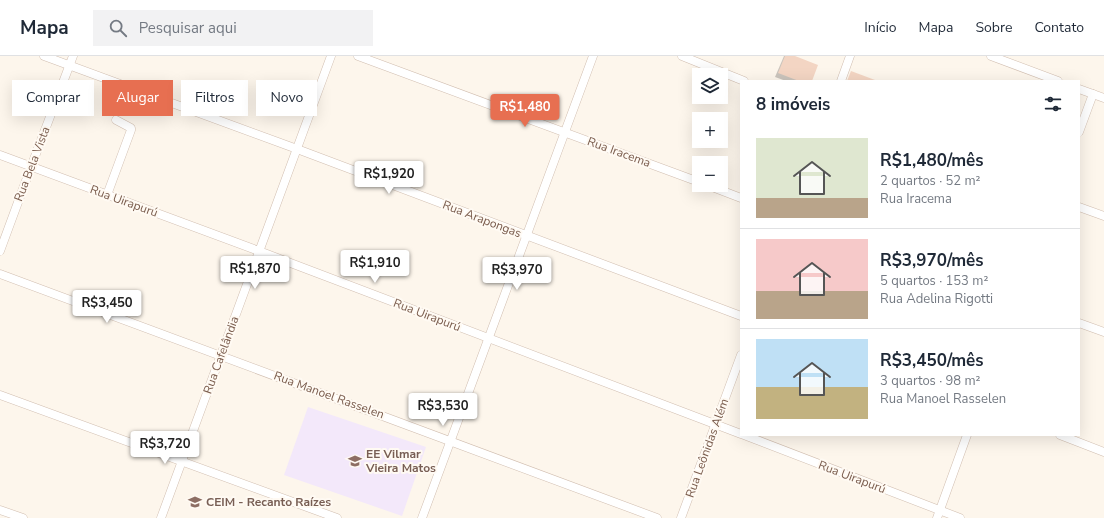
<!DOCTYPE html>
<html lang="pt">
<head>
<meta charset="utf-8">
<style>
	body { margin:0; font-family:"Nunito Sans",sans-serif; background:#f2f2f3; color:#1f2937; height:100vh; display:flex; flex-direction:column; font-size:15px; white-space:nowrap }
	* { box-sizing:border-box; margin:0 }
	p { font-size:13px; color:#747a83 }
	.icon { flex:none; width:22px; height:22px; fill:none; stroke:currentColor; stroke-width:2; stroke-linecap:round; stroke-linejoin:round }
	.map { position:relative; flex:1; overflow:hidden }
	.drawer { position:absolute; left:740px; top:24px; width:340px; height:356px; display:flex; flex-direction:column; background:#fff; border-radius:0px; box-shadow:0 4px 16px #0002 }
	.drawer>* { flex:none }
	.hud { position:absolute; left:12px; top:24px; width:380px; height:36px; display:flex; gap:8px }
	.buttons { position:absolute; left:692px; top:12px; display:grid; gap:8px }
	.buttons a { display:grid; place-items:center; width:36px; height:36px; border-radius:0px; background:#fff; box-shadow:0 4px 16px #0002; font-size:20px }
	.price { position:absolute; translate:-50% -34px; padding:0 9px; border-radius:4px; background:#fff; color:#222; font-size:13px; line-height:26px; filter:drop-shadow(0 1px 2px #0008) }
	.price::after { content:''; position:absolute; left:50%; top:24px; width:12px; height:9px; margin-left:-6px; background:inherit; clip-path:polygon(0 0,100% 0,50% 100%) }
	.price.current { background:#e76f51; color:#fff }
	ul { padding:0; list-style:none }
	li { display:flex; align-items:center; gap:12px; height:100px; padding:0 16px }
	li+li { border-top:1px solid #e0e1e3 }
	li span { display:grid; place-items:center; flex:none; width:112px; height:80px; border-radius:0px; color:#555 }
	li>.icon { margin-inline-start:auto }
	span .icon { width:48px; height:48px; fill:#fffc; stroke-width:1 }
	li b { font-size:17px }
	h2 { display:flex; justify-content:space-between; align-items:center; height:48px; padding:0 16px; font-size:17px }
	.tag { padding:0 14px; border-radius:0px; background:#fff; box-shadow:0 4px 16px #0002; font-size:14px; line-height:36px }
	.tag.current { background:#e76f51; color:#fff }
	header { display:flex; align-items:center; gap:24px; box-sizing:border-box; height:56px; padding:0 20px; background:#fff; border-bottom:1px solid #e0e1e3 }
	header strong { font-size:19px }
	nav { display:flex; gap:22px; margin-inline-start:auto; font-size:14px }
	.search { width:280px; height:36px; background:#f2f2f3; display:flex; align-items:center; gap:10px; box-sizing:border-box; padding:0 14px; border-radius:0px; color:#747a83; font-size:15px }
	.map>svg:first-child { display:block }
	.education { fill:#f3e8fa }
	.shadow { fill:#0003 }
	.building { fill:#f3d5c3 }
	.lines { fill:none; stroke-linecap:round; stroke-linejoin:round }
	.minor-casing { stroke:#d1beb0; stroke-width:9 }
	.minor { stroke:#fff; stroke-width:8 }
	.labels { text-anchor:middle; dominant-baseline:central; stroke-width:4; stroke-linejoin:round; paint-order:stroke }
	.street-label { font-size:12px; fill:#7a5c4d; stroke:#fffaf3 }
	.education-label { font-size:12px; font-weight:bold; fill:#785e54; stroke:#fffaf3; text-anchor:start }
</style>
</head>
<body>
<header>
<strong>Mapa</strong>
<div class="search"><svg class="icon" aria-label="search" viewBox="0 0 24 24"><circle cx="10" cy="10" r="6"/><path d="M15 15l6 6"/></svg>Pesquisar aqui</div>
<nav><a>Início</a><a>Mapa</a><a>Sobre</a><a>Contato</a></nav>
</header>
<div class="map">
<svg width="1104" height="462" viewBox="0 0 1104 462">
	<rect width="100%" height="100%" fill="#fdf6ec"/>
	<path class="education" d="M308,351L426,391L402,460L284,419Z"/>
	<path class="shadow" d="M784,0H792L811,25H786L775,21Z"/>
	<g class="building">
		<path d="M785,0H795L818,9L812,25H799L778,17Z"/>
		<path d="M851,15L875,24V25H847Z"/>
	</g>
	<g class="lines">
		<g class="minor-casing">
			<g id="minor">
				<path d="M44,0L297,93L741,260"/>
				<path d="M358,0L699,126"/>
				<path d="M682,0L744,25"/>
				<path d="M991,0L1058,25"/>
				<path d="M841,25L850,0"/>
				<path d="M1079,33L1104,42"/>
				<path d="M1079,76L1093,38"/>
				<path d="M0,99L259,195L741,378"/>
				<path d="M707,129L741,142"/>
				<path d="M107,139L131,74V72L116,64"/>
				<path d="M1079,151L1104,160"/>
				<path d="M0,195L31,111L73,0"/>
				<path d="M0,218L657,462"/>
				<path d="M1079,267L1104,276"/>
				<path d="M0,339L337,462"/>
				<path d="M744,379L960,462"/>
				<path d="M1060,379L1104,396"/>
				<path d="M0,454L23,462"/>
				<path d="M161,462L331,0"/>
				<path d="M422,462L593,0"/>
				<path d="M681,462L741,299"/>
				<path d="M937,462L967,379"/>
			</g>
		</g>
		<use href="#minor" class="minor"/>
	</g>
	<defs>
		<g id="school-bare" transform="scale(1.08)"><path d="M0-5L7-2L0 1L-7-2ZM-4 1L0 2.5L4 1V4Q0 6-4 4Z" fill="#8d6e63" stroke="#fffaf3" stroke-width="2.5" paint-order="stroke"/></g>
	</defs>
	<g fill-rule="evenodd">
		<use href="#school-bare" x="355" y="405"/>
		<use href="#school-bare" x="195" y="446"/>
	</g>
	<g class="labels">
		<g class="street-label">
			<text transform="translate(619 96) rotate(20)">Rua Iracema</text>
			<text transform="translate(32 108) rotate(-69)">Rua Bela Vista</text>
			<text transform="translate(124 145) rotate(20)">Rua Uirapurú</text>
			<text transform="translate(482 163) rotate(21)">Rua Arapongas</text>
			<text transform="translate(427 259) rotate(21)">Rua Uirapurú</text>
			<text transform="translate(221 299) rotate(-70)">Rua Cafelândia</text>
			<text transform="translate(329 339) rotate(20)">Rua Manoel Rasselen</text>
			<text transform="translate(707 392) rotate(-70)">Rua Leônidas Além</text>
			<text transform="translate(852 421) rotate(21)">Rua Uirapurú</text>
		</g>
		<g class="education-label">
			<text x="366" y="398">EE Vilmar<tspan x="366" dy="14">Vieira Matos</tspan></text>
			<text x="206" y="446">CEIM - Recanto Raízes</text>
		</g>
	</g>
</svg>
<div class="buttons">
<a><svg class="icon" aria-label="layers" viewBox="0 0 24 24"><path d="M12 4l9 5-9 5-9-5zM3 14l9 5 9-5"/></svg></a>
<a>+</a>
<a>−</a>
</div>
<b class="price current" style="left:525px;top:72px">R$1,480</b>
<b class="price" style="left:389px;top:139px">R$1,920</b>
<b class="price" style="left:375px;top:228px">R$1,910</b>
<b class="price" style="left:255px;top:234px">R$1,870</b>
<b class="price" style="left:517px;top:235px">R$3,970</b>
<b class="price" style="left:107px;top:268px">R$3,450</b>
<b class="price" style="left:443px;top:371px">R$3,530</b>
<b class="price" style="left:165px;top:409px">R$3,720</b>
<div class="hud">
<a class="tag">Comprar</a>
<a class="tag current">Alugar</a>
<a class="tag">Filtros</a>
<a class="tag">Novo</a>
</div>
<section class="drawer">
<h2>8 imóveis<svg class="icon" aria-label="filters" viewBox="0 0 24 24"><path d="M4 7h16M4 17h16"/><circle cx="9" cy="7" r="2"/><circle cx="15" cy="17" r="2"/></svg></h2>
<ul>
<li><span style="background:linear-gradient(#dfe7d0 75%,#b9a48a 0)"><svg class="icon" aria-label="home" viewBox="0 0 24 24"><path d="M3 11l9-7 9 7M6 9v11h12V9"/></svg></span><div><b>R$1,480/mês</b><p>2 quartos · 52 m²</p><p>Rua Iracema</p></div></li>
<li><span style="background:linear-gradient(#f6c9c9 65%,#b9a48a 0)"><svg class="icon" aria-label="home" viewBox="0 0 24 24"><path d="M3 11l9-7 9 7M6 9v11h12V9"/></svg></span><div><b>R$3,970/mês</b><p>5 quartos · 153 m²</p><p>Rua Adelina Rigotti</p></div></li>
<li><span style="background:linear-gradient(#bfe0f5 60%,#c2b280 0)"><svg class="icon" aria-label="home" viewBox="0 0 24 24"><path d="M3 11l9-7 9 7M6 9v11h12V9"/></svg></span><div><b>R$3,450/mês</b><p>3 quartos · 98 m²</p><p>Rua Manoel Rasselen</p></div></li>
</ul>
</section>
</div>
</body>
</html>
